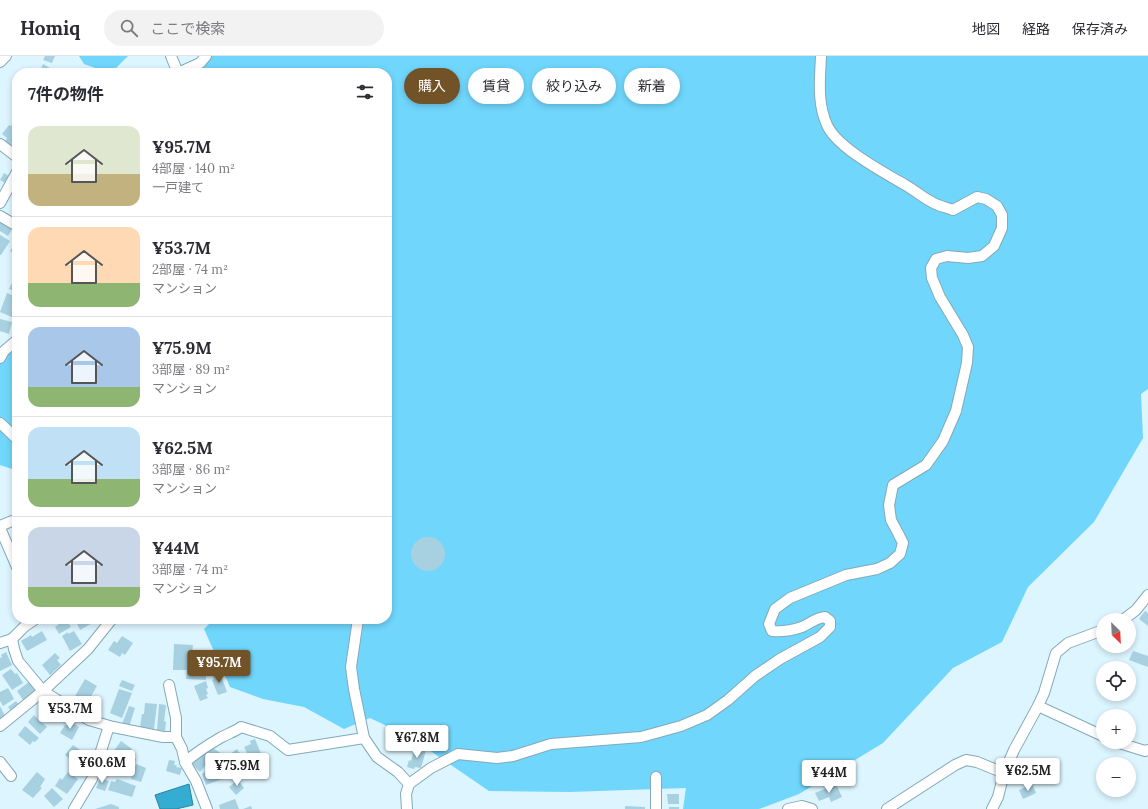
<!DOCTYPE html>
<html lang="ja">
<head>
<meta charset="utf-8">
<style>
	body { margin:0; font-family:Lora,"Noto Sans JP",serif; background:#f2f2f3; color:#2b2b33; height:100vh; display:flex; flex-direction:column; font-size:15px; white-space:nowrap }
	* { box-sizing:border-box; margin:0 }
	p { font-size:13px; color:#7c7c81 }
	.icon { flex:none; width:22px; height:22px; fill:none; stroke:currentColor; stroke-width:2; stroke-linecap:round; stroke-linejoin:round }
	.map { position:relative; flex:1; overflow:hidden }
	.drawer { position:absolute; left:12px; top:12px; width:380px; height:556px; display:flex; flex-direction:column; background:#fff; border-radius:16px; box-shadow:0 2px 6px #0003 }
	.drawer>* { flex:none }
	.top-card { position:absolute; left:404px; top:12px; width:380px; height:36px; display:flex; gap:8px }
	.needle { width:26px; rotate:156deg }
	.controls { position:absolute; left:1096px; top:557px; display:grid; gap:8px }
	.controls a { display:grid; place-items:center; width:40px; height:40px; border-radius:50%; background:#fff; box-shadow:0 2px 6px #0003; font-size:20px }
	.price { position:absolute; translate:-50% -34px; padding:0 9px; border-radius:4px; background:#fff; color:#222; font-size:13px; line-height:26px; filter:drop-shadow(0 1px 2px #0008) }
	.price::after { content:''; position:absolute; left:50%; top:24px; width:12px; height:9px; margin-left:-6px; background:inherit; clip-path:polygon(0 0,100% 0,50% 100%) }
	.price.on { background:#725328; color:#fff }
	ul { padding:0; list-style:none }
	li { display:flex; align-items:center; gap:12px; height:100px; padding:0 16px }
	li+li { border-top:1px solid #e1e1e2 }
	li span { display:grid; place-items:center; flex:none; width:112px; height:80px; border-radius:12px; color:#555 }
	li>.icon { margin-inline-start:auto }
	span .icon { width:48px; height:48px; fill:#fffc; stroke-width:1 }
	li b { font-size:17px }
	h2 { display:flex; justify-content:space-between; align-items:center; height:48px; padding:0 16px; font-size:17px }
	.tag { padding:0 14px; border-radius:18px; background:#fff; box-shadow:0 2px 6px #0003; font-size:14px; line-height:36px }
	.tag.on { background:#725328; color:#fff }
	header { display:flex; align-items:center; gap:24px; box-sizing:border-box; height:56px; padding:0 20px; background:#fff; border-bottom:1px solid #e1e1e2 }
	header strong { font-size:19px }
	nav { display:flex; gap:22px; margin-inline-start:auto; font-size:14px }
	.search { width:280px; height:36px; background:#f2f2f3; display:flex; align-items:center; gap:10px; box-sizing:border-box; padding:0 14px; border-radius:22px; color:#7c7c81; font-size:15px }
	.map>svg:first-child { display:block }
	.green { fill:#70d6fb }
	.water { fill:#35acd2; stroke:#2b839f }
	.building { fill:#a7d0e0 }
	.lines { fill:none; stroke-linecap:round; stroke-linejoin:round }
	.minor-casing { stroke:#82a9b9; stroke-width:12 }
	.minor { stroke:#fff; stroke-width:10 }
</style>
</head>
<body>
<header>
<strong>Homiq</strong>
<div class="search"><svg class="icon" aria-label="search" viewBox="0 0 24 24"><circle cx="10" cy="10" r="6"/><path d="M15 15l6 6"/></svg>ここで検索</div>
<nav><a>地図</a><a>経路</a><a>保存済み</a></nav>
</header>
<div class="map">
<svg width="1148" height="753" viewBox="0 0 1148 753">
	<rect width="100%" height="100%" fill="#ddf5ff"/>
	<g class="green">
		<path d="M79,0H128L111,17H109L84,8Z"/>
		<path d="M207,0H1148V333L1141,338L1143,382L1094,466L1028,531L1002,586L953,612L883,687L799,738L759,753H683L686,732L569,736L489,735L410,681L370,662L344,673L304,651L263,643L230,631L204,573L214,563H387V17H193Z"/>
		<path d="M17,284V377L0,365V304Z"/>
		<path d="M0,370L17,385V424L12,413L0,409Z"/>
	</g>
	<path class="water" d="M189,728L193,749L176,753H160L155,739Z"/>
	<g class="building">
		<path d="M45,0H55L52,7L43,4Z"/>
		<path d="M43,8L55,15L53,17H41L43,14L41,13Z"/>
		<path d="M17,63V85L12,91L5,85L7,82L2,78L9,69L11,70Z"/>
		<path d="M4,117L9,120L5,127L0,124Z"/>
		<path d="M0,166L12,173L8,180L0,175Z"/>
		<path d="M0,179L10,185L1,199H0Z"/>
		<path d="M17,182V198L16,199L10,195L13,191L12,189Z"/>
		<path d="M17,217V236L9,233Z"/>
		<path d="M7,237L17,241V254L14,262L0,256Z"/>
		<path d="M0,263L12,266L9,278L0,275Z"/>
		<path d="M17,471V488L12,476L15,475L14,472Z"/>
		<circle cx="428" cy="498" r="17"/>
		<path d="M1145,555L1148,557V570L1139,563Z"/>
		<path d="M66,563L71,571L59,578L55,571Z"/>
		<path d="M75,563H93L94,566L80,574Z"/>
		<path d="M42,575L47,584L27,595L21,585L31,579L32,581Z"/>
		<path d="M74,575L82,588L70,595L62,580L68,576V578Z"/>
		<path d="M122,580L133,587L125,599L122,597L120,601L108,594L114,585L117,587Z"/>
		<path d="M174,588L193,589L192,598L196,599V605H202V613H206V624L186,623L187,614H173Z"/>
		<path d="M1133,595L1148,600V611L1129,604Z"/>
		<path d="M6,596L12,609L0,615V602L2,601L1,599Z"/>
		<path d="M55,597L60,602L57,604L61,609L50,619L42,609Z"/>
		<path d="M11,613L15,618L17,617L23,627L12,634L2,619Z"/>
		<path d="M220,617L227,636L218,639L212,624L214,623L213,620Z"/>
		<path d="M85,623L97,630L86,649L74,642Z"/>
		<path d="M122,624L135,629L132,635L119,630Z"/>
		<path d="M206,625L208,632L206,633L208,638L206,639L208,642L200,645L194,630Z"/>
		<path d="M29,626L36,635L23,644L17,635Z"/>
		<path d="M8,632L14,643L3,650L0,645V636Z"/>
		<path d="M119,633L132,637L122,662L110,657Z"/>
		<path d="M16,645L19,649L11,655L8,651Z"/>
		<path d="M51,647L58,653L48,666L40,660Z"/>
		<path d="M145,647L157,648L154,673L140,671L142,658H144Z"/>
		<path d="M90,648L101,653L97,662L86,657Z"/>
		<path d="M159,648L166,649L164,665L166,666L165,675L157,674Z"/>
		<path d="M0,650L5,660L0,663Z"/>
		<path d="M129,650L135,652L129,671L122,668Z"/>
		<path d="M34,659L47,671L40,678L28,666Z"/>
		<path d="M70,665L79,671L72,684L60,677L65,669L66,670Z"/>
		<path d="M25,670L39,682L35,686L33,685L30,689L18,679Z"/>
		<path d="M255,683L262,700L251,705L244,691L251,688L250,685Z"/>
		<path d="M121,685L132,693L122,707L111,699Z"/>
		<path d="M73,689L93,703L85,714L65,699Z"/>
		<path d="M415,691L426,694L421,712L415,711L414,713L407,711L409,704L411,705Z"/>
		<path d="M213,692L226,701L237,693L245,705L230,720L206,729L202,718L220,708L208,696Z"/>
		<path d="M205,697L215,706L208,711L205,710L200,716L193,709L192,707Z"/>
		<path d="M131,701L136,703L133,711L128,709Z"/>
		<path d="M169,704L175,705L174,709H177L176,711L182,712L180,719L166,715Z"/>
		<path d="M136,708L146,712L141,726L131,723Z"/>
		<path d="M37,716L45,723L40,731L42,732L33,742L22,734Z"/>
		<path d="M68,716L78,723L67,738L55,730L60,722L62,724Z"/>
		<path d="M100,722L109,725L105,735L96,732Z"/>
		<path d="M117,723L136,730L132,741L108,734L111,725L115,726Z"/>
		<path d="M238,724L244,732L236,739L229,731Z"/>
		<path d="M836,728L842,741L831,746L829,741L819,745L815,737Z"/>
		<path d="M1032,728L1036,737L1023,743L1019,734Z"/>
		<path d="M52,732L63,743L54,751L44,740Z"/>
		<path d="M667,738H679V748H668Z"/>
		<path d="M235,743L239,753H220L219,749Z"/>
		<path d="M111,748L119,751V753H95Z"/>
		<path d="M251,750L252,753H243Z"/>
		<path d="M625,750L645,751V753H625Z"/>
		<rect x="669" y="751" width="10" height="2"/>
	</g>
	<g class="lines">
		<g class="minor-casing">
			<g id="minor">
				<path d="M171,0L178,17"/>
				<path d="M0,6L6,0"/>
				<path d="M178,17L200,7L206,0"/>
				<path d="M0,88L17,101"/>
				<path d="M0,147L17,116"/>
				<path d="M0,160L17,170"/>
				<path d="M0,302L4,295L17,284"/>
				<path d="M0,367L17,383"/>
				<path d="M0,470L17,463"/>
				<path d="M0,472L17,511"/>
				<path d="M34,563V564L25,570L12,583L14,593L18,605L43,635L89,664L113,671L163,681H176L182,693L185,706L196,725L207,753"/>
				<path d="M358,563L351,611L354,633L364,682L377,701L398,716L409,728"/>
				<path d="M1123,564L1136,554L1148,539"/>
				<path d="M0,587L12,583"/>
				<path d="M169,629L176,662V681"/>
				<path d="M1038,650L1103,680"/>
				<path d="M0,670L43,635L88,593L112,563"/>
				<path d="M1116,686L1145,695L1148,694"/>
				<path d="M0,706L11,720"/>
				<path d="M185,706C196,697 208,689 220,682C227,678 234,676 241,671L270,680L288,694L364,682"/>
				<path d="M74,753L92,723L109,670"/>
				<path d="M407,753L406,738L409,728L431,712L458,698L497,702L513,700L551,688L641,681L681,670L707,659L728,644L755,620L780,603L820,581L830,571V565L825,561C815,562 811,567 802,571C793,574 781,576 772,575L769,568L775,553L790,542L846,519L877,513L890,507L900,498L903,487L898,477L891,464L889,449L893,429L926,409L943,385L956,355L967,307L968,291L963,279L940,241L932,222L931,212L936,203L947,200L968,202L982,200L994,190L1002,172V159L997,150L986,143L977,141L953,154C948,152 943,151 938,149C927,145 917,136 907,130C885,117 837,92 827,69C817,47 820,24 821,0"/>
				<path d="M656,753V721"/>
				<path d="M788,753L802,750L812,753"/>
				<path d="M887,753L955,709L966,704L977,706L1004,717"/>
				<path d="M992,753L998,741L1004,717L1014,694L1038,650L1044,637L1056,597L1068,587L1103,574"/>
			</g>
		</g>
		<use href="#minor" class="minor"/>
	</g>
</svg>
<div class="controls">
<a><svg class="needle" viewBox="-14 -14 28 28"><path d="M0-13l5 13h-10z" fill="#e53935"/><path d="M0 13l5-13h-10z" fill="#7c7c81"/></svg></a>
<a><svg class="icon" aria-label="locate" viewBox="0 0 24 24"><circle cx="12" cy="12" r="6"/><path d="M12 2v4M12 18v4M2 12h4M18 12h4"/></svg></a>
<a>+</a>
<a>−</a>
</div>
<b class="price on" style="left:219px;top:628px">¥95.7M</b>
<b class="price" style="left:70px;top:674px">¥53.7M</b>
<b class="price" style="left:417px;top:703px">¥67.8M</b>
<b class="price" style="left:102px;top:728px">¥60.6M</b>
<b class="price" style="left:237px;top:731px">¥75.9M</b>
<b class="price" style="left:1028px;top:736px">¥62.5M</b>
<b class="price" style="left:829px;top:738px">¥44M</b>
<div class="top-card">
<a class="tag on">購入</a>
<a class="tag">賃貸</a>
<a class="tag">絞り込み</a>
<a class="tag">新着</a>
</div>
<section class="drawer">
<h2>7件の物件<svg class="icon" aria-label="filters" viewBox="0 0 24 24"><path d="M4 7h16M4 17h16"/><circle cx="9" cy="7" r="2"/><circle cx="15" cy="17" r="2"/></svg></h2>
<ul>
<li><span style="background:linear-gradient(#dfe7d0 60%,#c2b280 0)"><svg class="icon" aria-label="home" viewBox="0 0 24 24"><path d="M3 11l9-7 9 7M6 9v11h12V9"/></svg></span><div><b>¥95.7M</b><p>4部屋 · 140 m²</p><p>一戸建て</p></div></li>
<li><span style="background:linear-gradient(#ffd9b3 70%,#8fb573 0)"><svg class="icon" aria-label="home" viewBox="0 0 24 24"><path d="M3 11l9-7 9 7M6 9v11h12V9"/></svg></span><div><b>¥53.7M</b><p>2部屋 · 74 m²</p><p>マンション</p></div></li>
<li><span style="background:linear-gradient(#a9c7e8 75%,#8fb573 0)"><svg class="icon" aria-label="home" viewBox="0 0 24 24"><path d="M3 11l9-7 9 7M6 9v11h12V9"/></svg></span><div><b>¥75.9M</b><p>3部屋 · 89 m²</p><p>マンション</p></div></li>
<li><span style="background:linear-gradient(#bfe0f5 65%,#8fb573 0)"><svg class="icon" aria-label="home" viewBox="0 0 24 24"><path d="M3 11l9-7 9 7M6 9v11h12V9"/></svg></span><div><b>¥62.5M</b><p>3部屋 · 86 m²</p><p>マンション</p></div></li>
<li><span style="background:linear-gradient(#c9d6e8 75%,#8fb573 0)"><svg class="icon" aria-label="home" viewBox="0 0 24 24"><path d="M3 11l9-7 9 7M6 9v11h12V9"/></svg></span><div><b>¥44M</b><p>3部屋 · 74 m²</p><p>マンション</p></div></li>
</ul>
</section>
</div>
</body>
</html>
